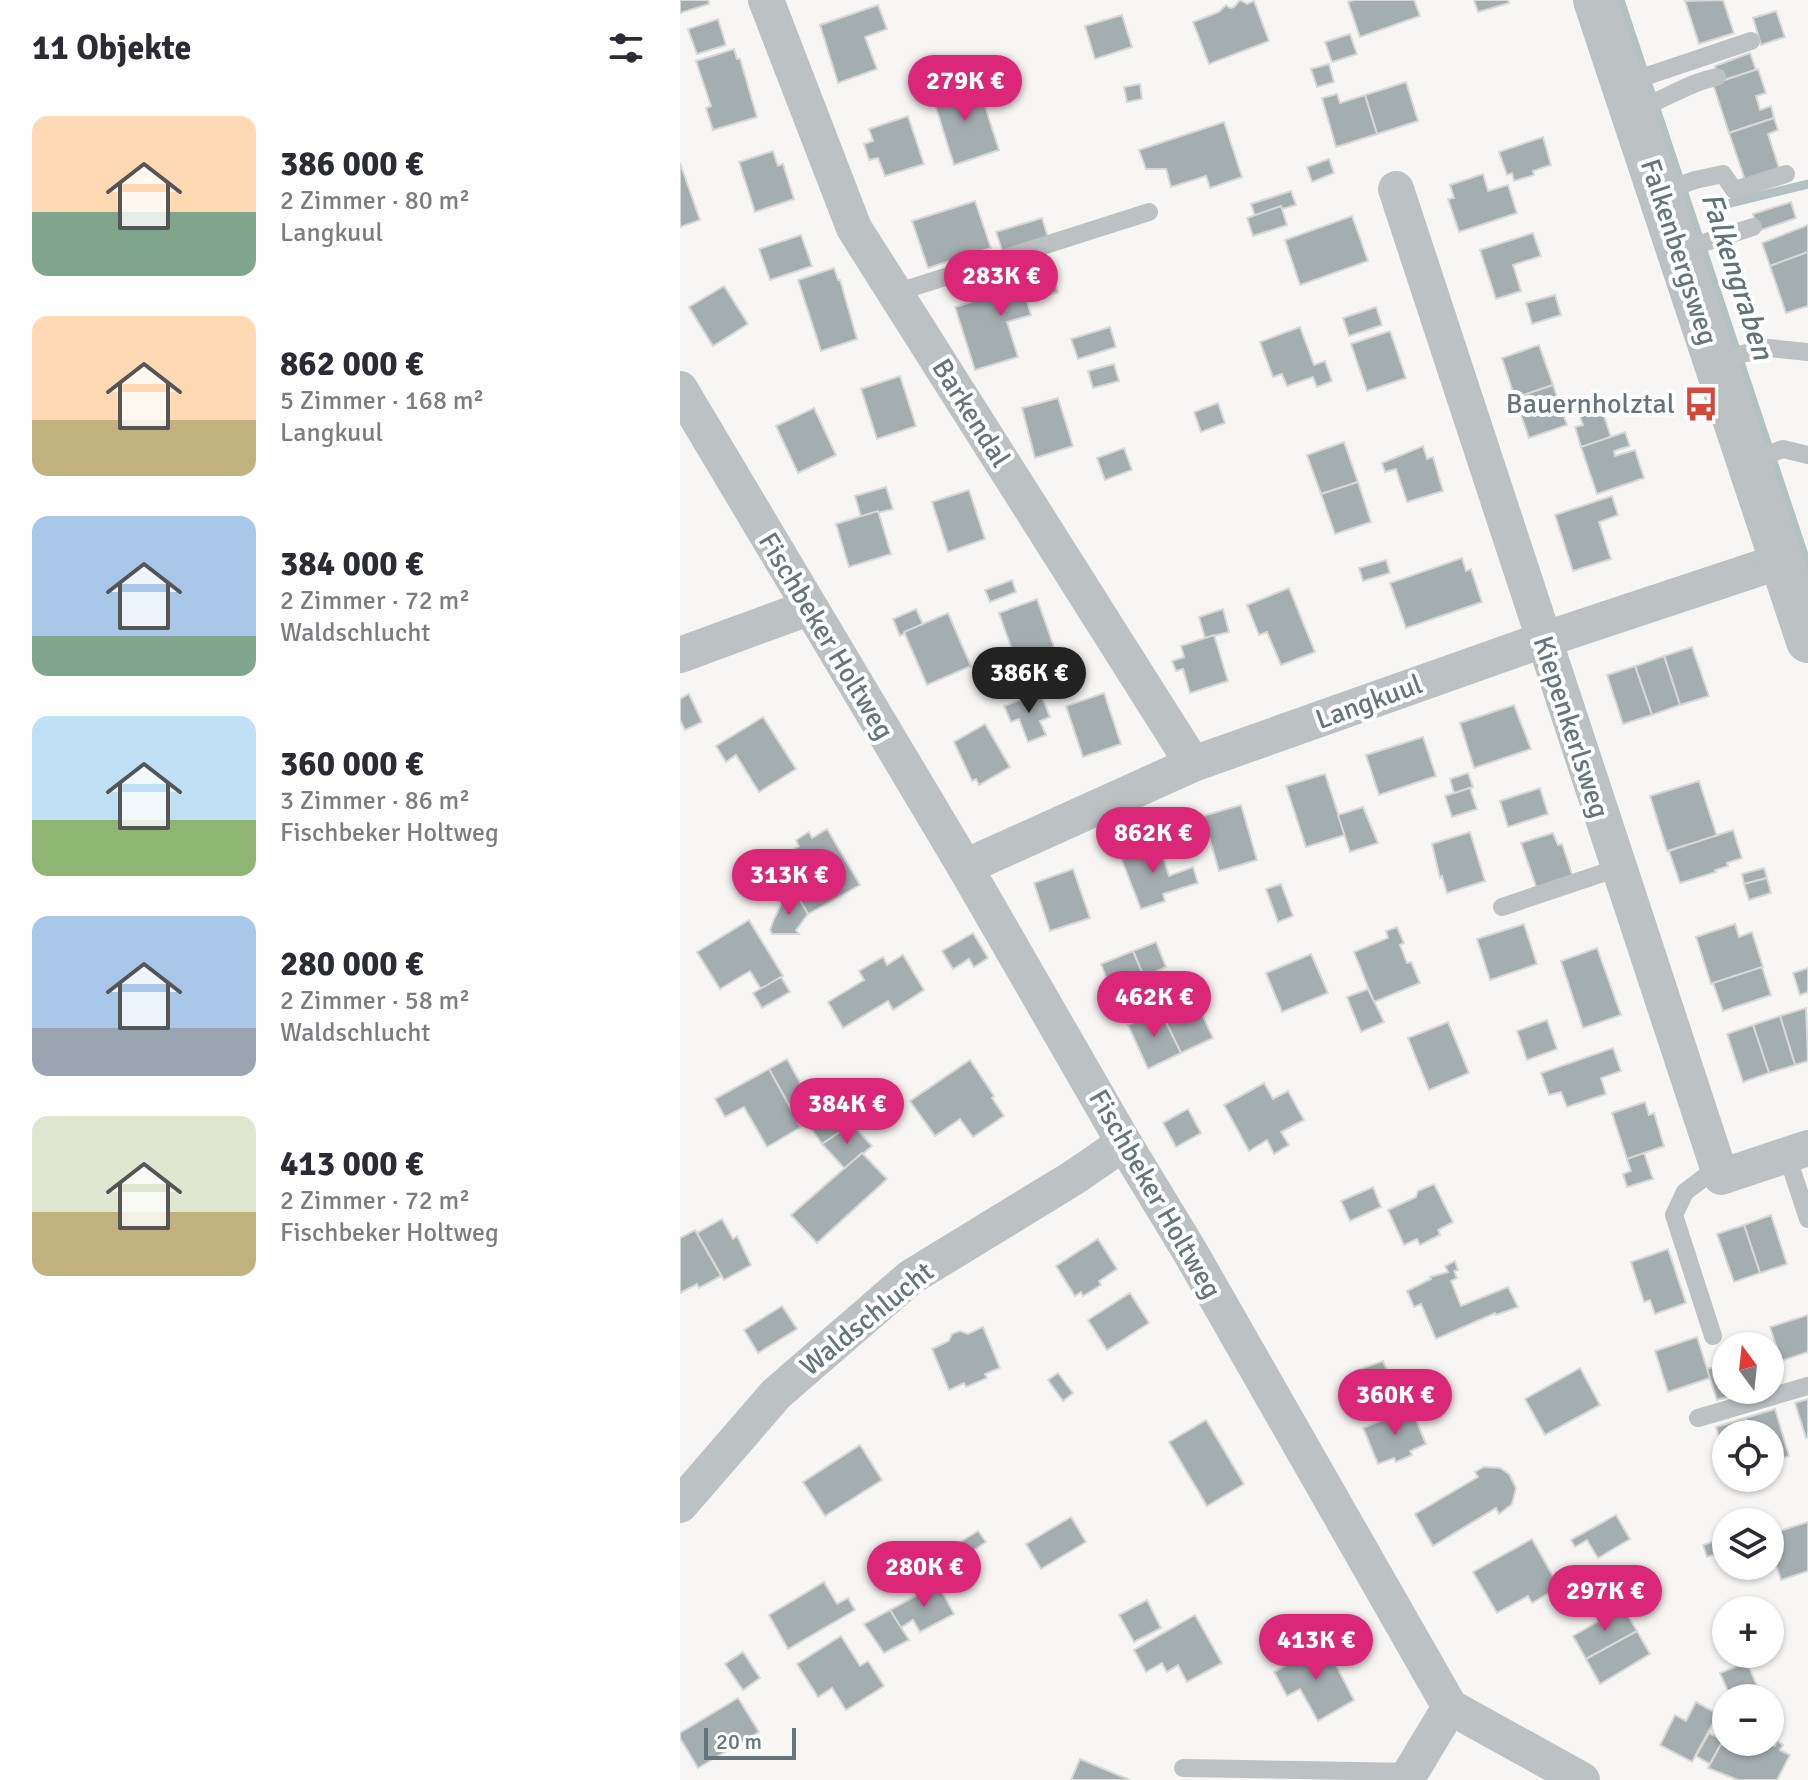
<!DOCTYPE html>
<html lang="de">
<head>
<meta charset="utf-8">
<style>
	body { margin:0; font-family:Signika,sans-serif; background:#f7f7f7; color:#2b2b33; height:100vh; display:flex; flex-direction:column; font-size:30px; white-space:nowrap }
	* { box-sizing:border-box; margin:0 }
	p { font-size:26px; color:#7c7c81 }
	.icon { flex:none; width:44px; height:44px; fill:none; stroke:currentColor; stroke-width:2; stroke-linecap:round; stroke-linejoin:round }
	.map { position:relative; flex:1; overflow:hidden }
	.drawer { display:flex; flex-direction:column; background:#fff; width:680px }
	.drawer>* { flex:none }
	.needle { width:52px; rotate:345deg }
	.controls { position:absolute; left:1032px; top:1332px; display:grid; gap:16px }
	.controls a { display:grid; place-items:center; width:72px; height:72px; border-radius:50%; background:#fff; box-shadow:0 2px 6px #0004; font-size:40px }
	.scale { position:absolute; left:24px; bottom:20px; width:92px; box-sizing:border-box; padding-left:8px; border:4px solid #65757c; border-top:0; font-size:22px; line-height:28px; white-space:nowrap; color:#65757c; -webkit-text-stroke:6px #fff; paint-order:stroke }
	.price { position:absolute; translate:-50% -68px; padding:0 18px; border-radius:28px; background:#db2777; color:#fff; font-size:26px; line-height:52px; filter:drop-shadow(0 2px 4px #0008) }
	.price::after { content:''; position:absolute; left:50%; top:48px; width:24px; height:18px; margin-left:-12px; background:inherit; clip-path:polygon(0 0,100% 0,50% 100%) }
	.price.current { background:#222; color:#fff }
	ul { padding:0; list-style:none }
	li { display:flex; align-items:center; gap:24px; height:200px; padding:0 32px }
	li span { display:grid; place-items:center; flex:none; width:224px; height:160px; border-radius:16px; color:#555 }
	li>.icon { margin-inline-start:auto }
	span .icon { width:96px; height:96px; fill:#fffc; stroke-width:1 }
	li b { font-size:34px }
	h2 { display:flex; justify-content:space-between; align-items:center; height:96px; padding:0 32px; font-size:34px }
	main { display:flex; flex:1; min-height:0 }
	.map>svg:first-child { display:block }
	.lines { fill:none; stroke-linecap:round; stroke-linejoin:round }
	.stream { stroke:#b3c1c3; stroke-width:9 }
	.building { fill:#a4adb0; stroke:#d8d8d6; stroke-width:2 }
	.service { stroke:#bcc1c3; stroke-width:18 }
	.minor { stroke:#bcc1c3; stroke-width:36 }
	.tertiary { stroke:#bcc1c3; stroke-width:44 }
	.labels { text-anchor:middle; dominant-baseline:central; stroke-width:8; stroke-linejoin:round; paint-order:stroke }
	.street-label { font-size:28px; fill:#65757c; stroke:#fff }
	.poi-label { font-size:28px; fill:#65757c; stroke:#fff; text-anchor:end }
	.water-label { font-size:30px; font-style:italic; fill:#5f7477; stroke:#fff }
</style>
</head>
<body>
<main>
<section class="drawer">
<h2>11 Objekte<svg class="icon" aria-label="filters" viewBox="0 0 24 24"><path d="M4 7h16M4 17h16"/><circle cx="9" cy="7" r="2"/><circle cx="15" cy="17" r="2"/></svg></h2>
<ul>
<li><span style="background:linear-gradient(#ffd9b3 60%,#7fa58c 0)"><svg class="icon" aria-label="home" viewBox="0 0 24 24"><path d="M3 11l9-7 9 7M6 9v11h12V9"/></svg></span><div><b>386 000 €</b><p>2 Zimmer · 80 m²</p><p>Langkuul</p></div></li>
<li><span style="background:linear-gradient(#ffd9b3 65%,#c2b280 0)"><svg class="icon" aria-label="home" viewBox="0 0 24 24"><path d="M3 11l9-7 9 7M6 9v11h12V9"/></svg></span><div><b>862 000 €</b><p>5 Zimmer · 168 m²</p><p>Langkuul</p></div></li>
<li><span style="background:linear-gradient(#a9c7e8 75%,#7fa58c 0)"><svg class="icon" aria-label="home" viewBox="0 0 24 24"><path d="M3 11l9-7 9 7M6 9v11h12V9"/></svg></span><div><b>384 000 €</b><p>2 Zimmer · 72 m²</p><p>Waldschlucht</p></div></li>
<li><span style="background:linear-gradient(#bfe0f5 65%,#8fb573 0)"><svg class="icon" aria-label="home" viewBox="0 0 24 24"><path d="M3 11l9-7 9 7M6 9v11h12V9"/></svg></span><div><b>360 000 €</b><p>3 Zimmer · 86 m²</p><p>Fischbeker Holtweg</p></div></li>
<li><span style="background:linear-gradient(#a9c7e8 70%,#9aa5b1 0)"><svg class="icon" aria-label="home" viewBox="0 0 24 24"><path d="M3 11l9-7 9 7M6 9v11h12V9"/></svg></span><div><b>280 000 €</b><p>2 Zimmer · 58 m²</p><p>Waldschlucht</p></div></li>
<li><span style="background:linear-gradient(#dfe7d0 60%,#c2b280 0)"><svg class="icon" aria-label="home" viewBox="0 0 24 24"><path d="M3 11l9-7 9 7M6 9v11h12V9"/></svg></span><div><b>413 000 €</b><p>2 Zimmer · 72 m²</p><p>Fischbeker Holtweg</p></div></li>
</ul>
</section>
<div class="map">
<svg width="1128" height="1780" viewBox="0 0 1128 1780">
	<rect width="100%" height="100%" fill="#f7f6f4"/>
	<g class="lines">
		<g class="stream">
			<path d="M940,0L1128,567"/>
			<path d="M1043,205L1128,184"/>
		</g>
	</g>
	<g class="building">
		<path d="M0,0H28L29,4L0,13Z"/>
		<path d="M560,0L567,4L574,1L589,41L529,64L513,22L539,12L546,5L550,8L554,7Z"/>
		<path d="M674,0H734L740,16L680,37L668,2Z"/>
		<path d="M794,0H828L829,3L798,12Z"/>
		<path d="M1043,0L1054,33L1019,44L1005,1Z"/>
		<path d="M198,5L207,29L185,37L197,69L158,83L140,25Z"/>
		<path d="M1096,11L1105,37L1081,45L1073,18Z"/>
		<path d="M442,15L452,47L415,59L405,26Z"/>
		<path d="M38,19L46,45L17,54L8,29Z"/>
		<path d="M670,34L677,54L652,62L645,42Z"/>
		<path d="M54,49L57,59H60L77,117L33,130L26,108L31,106L16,61Z"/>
		<path d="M1070,53L1076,70L1040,81L1035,66Z"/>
		<path d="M649,64L654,82L637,87L631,69Z"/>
		<path d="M1078,69L1086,93L1076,96L1080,110L1091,106L1094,118L1049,133L1033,84Z"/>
		<path d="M297,81L319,150L274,165L252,95Z"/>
		<path d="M726,82L738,121L697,134L685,95Z"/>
		<path d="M460,84L462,99L447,102L444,87Z"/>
		<path d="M657,94L660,103L685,95L697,134L656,147L642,98Z"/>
		<path d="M228,116L244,164L205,176L198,158L189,160L184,144L193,141L189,129Z"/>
		<path d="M1094,118L1098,130L1088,134L1099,168L1065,180L1049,133Z"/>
		<path d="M544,122L562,177L530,188L526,176L491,187L486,169H466L459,150Z"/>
		<path d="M863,137L871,165L853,171L854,175L834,181L832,173L827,175L819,152Z"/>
		<path d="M93,151L98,166L103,164L114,199L75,212L59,162Z"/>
		<path d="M649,159L654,173L632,182L627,167Z"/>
		<path d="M0,163L20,220L0,227Z"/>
		<path d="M803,174L808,191L828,185L837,213L779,232L768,199L774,198L770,185Z"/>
		<path d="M611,191L616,205L602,209L601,206L575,216L571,204Z"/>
		<path d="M295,201L311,248L248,268L232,221Z"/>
		<path d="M1111,202L1116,218L1078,231L1073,214Z"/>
		<path d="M601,206L607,225L573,236L567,218Z"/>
		<path d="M672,216L688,261L620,285L605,240Z"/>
		<path d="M362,218L369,241L324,256L316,232Z"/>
		<path d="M1128,225V252L1090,266L1082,243Z"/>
		<path d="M853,233L861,256L833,265L841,291L816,299L800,250Z"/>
		<path d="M121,235L132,266L90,280L79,249Z"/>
		<path d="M1128,252V306L1106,313L1090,266Z"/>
		<path d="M154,268L158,280H160L177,339L141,351L118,280Z"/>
		<path d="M371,269L378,292L347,302L351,315L327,322L338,357L295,370L275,307L313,295L311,288Z"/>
		<path d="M44,286L68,324L33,346L9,307Z"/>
		<path d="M875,295L881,315L852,324L846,303Z"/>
		<path d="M696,307L702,325L669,336L663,318Z"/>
		<path d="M430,327L436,347L398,359L391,339Z"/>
		<path d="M620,327L634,365L645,361L652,381L637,387L633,377L607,386L602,374L593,377L580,342Z"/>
		<path d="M710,331L726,378L687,391L671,344Z"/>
		<path d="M859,345L873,385L835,398L822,358Z"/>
		<path d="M434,364L439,381L413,388L408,371Z"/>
		<path d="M220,376L236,426L197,439L181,389Z"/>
		<path d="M873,385L887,425L849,438L835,398Z"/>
		<path d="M378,398L393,446L355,458L342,408Z"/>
		<path d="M538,403L545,423L521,432L514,412Z"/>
		<path d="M920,404L931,437L901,447L895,427L903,425L898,411Z"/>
		<path d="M134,408L156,455L118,473L96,426Z"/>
		<path d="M945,432L950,446L934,451L935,456L955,450L964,478L917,494L901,447Z"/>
		<path d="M664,442L678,482L641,494L627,455Z"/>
		<path d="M743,446L747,459L753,457L763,491L727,502L716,469L705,472L702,463Z"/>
		<path d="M444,448L452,470L425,480L417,458Z"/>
		<path d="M678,482L691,522L655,534L641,494Z"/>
		<path d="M206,487L213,509L181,517L175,496Z"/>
		<path d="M289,490L305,539L268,552L252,502Z"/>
		<path d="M932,496L938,515L919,522L931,559L893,571L875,515Z"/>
		<path d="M198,511L211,554L169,567L156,524Z"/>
		<path d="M782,558L786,571L791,569L802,602L726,628L710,583Z"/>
		<path d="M706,560L710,573L683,581L679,568Z"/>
		<path d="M332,580L336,592L310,602L305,590Z"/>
		<path d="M609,588L635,652L601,665L587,632L579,635L567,605Z"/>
		<path d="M357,599L375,650L337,664L319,613Z"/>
		<path d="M236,609L243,624L220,636L213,619Z"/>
		<path d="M543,609L549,632L525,638L519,617Z"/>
		<path d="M268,613L291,666L247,685L224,632Z"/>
		<path d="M534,635L548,681L510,693L503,669L496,671L492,661L504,657L501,646Z"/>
		<path d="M1012,647L1029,696L1000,705L984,656Z"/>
		<path d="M984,656L1000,705L972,715L955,666Z"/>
		<path d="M955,666L972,715L943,724L927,675Z"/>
		<path d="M360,692L370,717L360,721L366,735L348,742L339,719L331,722L324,706Z"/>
		<path d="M424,693L441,744L403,757L386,706Z"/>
		<path d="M9,694L22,722L5,730L0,720V699Z"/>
		<path d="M834,705L851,749L794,768L780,723Z"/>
		<path d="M83,717L116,769L79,792L56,755L46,762L36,746Z"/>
		<path d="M305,724L330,767L299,785L296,779L292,781L274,742Z"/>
		<path d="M743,737L756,776L699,795L686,755Z"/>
		<path d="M788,773L793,787L774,793L770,779Z"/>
		<path d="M645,774L665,835L626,847L606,786Z"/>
		<path d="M1019,781L1037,836L987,851L970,796Z"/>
		<path d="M790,788L797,809L772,817L765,796Z"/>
		<path d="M860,788L868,814L828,827L820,801Z"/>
		<path d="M561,805L577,860L539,871L523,816Z"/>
		<path d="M683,807L698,843L670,852L658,815Z"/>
		<path d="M147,829L180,885L128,914L102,872L121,861L114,849L119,846L116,840L129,832L132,838Z"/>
		<path d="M1053,830L1062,858L1047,863L1048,866L1035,870L1036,872L1000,883L989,851Z"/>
		<path d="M790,832L805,881L767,893L762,876L760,878L752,844Z"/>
		<path d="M873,833L878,845L882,844L893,877L857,889L841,843Z"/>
		<path d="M478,841L489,876L513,867L518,883L483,894L485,901L461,909L439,853Z"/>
		<path d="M1084,868L1087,878L1064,884L1062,874Z"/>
		<path d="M393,869L410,918L370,931L354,883Z"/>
		<path d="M1087,878L1091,893L1069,900L1064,884Z"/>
		<path d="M601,884L613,916L598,922L586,889Z"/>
		<path d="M116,894L128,914L116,930L119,934H92L90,930L94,919L102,903Z"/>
		<path d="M69,920L103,976L81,989L70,971L40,989L17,952Z"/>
		<path d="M844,924L857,964L810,980L797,939Z"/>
		<path d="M1055,924L1059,937L1072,932L1083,967L1031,984L1016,937Z"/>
		<path d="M717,927L724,943L720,945L727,963L731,962L740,983L694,1002L674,952L708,938L706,931Z"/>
		<path d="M293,933L308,958L294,967L289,959L273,969L262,951Z"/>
		<path d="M476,942L486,967L464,977L453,951Z"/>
		<path d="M917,948L941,1015L903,1028L881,961Z"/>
		<path d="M453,951L464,977L431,990L421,964Z"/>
		<path d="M631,954L648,993L602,1012L586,973Z"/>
		<path d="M223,955L244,990L213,1010L208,1001L163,1028L148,1002L184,980L179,971L203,957L207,965Z"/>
		<path d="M1082,967L1091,995L1043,1011L1033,983Z"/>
		<path d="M1128,968V992L1120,995L1113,973Z"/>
		<path d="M101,977L110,992L82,1008L73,993Z"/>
		<path d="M464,977L471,993L438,1007L431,990Z"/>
		<path d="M688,989L704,1022L681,1032L667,997Z"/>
		<path d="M513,995L533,1038L501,1053L480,1010Z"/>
		<path d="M1126,1008L1128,1061L1115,1065L1100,1016Z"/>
		<path d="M480,1010L501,1053L468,1069L448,1025Z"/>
		<path d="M1100,1016L1115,1065L1089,1073L1073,1025Z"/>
		<path d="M867,1020L877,1049L847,1060L837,1031Z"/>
		<path d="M768,1022L789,1073L749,1090L728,1038Z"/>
		<path d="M1073,1025L1089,1073L1063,1082L1047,1034Z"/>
		<path d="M933,1048L941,1071L921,1078L926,1094L887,1107L881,1092L869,1095L861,1073Z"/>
		<path d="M107,1059L127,1095L109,1105L89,1069Z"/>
		<path d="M290,1060L314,1096L312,1098L324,1116L293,1137L280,1119L255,1136L230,1101Z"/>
		<path d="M89,1069L121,1127L87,1147L64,1107L45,1117L35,1099Z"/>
		<path d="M584,1083L593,1099L608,1091L624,1120L601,1132L609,1145L594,1154L587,1140L569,1151L544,1105Z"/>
		<path d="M166,1099L179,1119L142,1144L128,1124Z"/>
		<path d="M965,1102L969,1115L974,1113L984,1146L947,1159L932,1113Z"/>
		<path d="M508,1109L521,1133L496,1147L483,1123Z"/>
		<path d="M172,1124L192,1146L165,1169L142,1144Z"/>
		<path d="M182,1153L207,1179L137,1243L111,1215Z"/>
		<path d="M964,1153L973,1179L947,1187L943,1174L951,1171L947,1159Z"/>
		<path d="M754,1184L773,1222L758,1230L760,1235L740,1245L737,1239L724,1245L708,1210L736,1197L738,1191Z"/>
		<path d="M693,1187L701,1207L670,1221L661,1201Z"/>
		<path d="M1091,1215L1107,1264L1080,1273L1064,1225Z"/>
		<path d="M42,1219L53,1239L57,1236L71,1265L44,1280L17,1233Z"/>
		<path d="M1064,1225L1080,1273L1054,1282L1037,1234Z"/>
		<path d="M15,1230L41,1276L19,1288L17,1284L0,1293V1238Z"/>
		<path d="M418,1239L437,1269L419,1281L421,1285L403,1296L401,1292L395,1296L376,1266Z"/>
		<path d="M988,1249L1006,1303L975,1314L970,1300L964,1302L951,1262Z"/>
		<path d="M775,1261L778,1270L774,1271L777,1278L771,1281L781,1306L828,1287L838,1307L816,1315L815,1313L756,1339L741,1304L734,1307L727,1291L751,1279L750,1277L768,1272L765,1266Z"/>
		<path d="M450,1293L469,1323L427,1350L408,1320Z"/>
		<path d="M102,1306L117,1329L78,1353L64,1330Z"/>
		<path d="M1128,1315V1352L1101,1361L1090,1327Z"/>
		<path d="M303,1327L320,1368L305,1374L307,1378L286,1387L284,1383L269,1390L252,1349L269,1341L272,1334L280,1331L288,1334Z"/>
		<path d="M1017,1337L1030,1378L988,1392L975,1351Z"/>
		<path d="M703,1361L709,1375L680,1385L675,1371Z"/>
		<path d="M1046,1363V1390L1062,1392L1037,1400L1027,1369Z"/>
		<path d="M900,1368L920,1405L865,1435L845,1399Z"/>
		<path d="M378,1373L393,1393L383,1401L368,1380Z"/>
		<path d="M752,1374L761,1389L736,1403L728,1387Z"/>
		<path d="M1128,1399V1437L1126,1438L1115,1403Z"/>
		<path d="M731,1408L746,1444L730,1451L732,1455L716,1462L714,1458L698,1464L683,1428Z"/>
		<path d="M1095,1409L1109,1456L1090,1462V1434H1070L1065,1418Z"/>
		<path d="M1065,1418L1070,1434H1046V1461L1036,1427Z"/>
		<path d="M526,1420L564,1484L527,1506L489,1442Z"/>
		<path d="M180,1445L202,1480L145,1516L123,1482Z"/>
		<path d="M804,1467L820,1468L829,1474L836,1488L832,1504L819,1514L816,1508L753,1546L735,1514L798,1477L795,1472Z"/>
		<path d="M936,1515L950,1539L918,1558L907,1540L895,1547L891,1540Z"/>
		<path d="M391,1517L406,1542L361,1569L346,1544Z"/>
		<path d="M1128,1522V1571L1101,1580L1090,1547V1534Z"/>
		<path d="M298,1531L306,1542L285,1556L277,1544Z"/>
		<path d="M1046,1537V1551L1027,1557L1023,1545Z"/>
		<path d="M852,1539L879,1587L852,1603L848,1596L817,1613L793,1572Z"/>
		<path d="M144,1582L157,1604L168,1598L175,1610L108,1649L89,1615Z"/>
		<path d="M258,1584L274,1614L240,1632L233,1620L220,1628L210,1610Z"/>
		<path d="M467,1600L481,1628L454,1642L439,1615Z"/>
		<path d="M943,1607L957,1631L906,1659L893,1636Z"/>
		<path d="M210,1610L229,1640L204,1653L184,1624Z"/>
		<path d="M515,1615L542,1663L507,1682L498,1665L487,1672L482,1663L466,1672L454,1650Z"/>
		<path d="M957,1631L970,1654L920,1684L906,1659Z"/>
		<path d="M161,1636L180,1666L188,1661L204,1686L166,1710L152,1688L138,1697L117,1664Z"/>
		<path d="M645,1644L674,1700L638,1721L620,1689L607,1696L594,1672Z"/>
		<path d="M63,1652L80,1678L63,1690L45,1664Z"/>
		<path d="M1067,1662L1082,1698H1051L1040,1673Z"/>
		<path d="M58,1698L79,1732L18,1768L0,1738V1733Z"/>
		<path d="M1016,1702L1038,1714L1012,1762L980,1745L995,1715L1006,1721Z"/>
		<path d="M1029,1733L1043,1740L1030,1764L1016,1756Z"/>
		<path d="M1045,1737L1046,1742H1054L1073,1752L1079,1742H1087L1095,1746L1097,1741L1103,1745L1100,1750L1110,1755L1097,1780H1058L1028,1768Z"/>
		<path d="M400,1759L450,1780H391Z"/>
	</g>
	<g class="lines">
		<g class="service">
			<path d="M943,84L1071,41"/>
			<path d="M952,111C982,102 1006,83 1037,77"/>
			<path d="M979,193L1015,180L1043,174L1054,190L1106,174"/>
			<path d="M998,251L1073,227"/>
			<path d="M215,293L469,212"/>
			<path d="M1035,360L1089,348L1128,352"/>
			<path d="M1069,462L1103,449L1128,455"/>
			<path d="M822,907L938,868"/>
			<path d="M1107,1155L1128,1219"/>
			<path d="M1033,1336L994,1215L1005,1192L1038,1167"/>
			<path d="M1018,1418L1128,1386"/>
			<path d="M503,1768L731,1772"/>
		</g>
		<g class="minor">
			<path d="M86,0L174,228L513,764"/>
			<path d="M716,189L1041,1177L1128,1148"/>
			<path d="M0,389L285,867L444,1143L509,1250L770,1707L902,1780"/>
			<path d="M0,655L128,608"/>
			<path d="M285,867L513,764L863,640L1101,561"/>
			<path d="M0,1505L96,1394L231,1277L393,1178L444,1143"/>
			<path d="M726,1780L770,1707"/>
		</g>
		<path class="tertiary" d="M915,0L1128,641"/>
	</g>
	<defs>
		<g id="bus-bare" transform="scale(2.76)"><path d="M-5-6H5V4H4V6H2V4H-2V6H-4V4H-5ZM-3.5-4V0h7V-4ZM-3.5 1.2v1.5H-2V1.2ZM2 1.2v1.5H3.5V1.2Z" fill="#d34838" stroke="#fff" stroke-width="2.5" paint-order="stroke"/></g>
	</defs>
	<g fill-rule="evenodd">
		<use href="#bus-bare" x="1021" y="404"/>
	</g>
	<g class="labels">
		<g class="street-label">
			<text transform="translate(999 252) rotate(72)">Falkenbergsweg</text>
			<text transform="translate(291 413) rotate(58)">Barkendal</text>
			<text transform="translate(146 636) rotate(59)">Fischbeker Holtweg</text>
			<text transform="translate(689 702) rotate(-20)">Langkuul</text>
			<text transform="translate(891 727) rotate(72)">Kiepenkerlsweg</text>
			<text transform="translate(475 1194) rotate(60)">Fischbeker Holtweg</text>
			<text transform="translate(187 1319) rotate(-39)">Waldschlucht</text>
		</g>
		<g class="poi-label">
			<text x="995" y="404">Bauernholztal</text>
		</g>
		<g class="water-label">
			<text transform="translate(1057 276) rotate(72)">Falkengraben</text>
		</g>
	</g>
</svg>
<div class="controls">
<a><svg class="needle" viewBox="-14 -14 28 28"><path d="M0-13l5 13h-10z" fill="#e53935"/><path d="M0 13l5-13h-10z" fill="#7c7c81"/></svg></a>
<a><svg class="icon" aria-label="locate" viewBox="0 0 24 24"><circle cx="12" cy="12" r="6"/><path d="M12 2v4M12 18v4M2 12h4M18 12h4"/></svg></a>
<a><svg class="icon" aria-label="layers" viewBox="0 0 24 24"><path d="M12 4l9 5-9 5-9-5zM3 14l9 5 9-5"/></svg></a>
<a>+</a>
<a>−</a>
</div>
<div class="scale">20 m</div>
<b class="price" style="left:285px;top:123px">279K €</b>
<b class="price" style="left:321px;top:318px">283K €</b>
<b class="price current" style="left:349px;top:715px">386K €</b>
<b class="price" style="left:473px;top:875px">862K €</b>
<b class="price" style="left:109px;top:917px">313K €</b>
<b class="price" style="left:474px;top:1039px">462K €</b>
<b class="price" style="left:167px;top:1146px">384K €</b>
<b class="price" style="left:715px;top:1437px">360K €</b>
<b class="price" style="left:244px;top:1609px">280K €</b>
<b class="price" style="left:925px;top:1633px">297K €</b>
<b class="price" style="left:636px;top:1682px">413K €</b>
</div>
</main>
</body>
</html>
